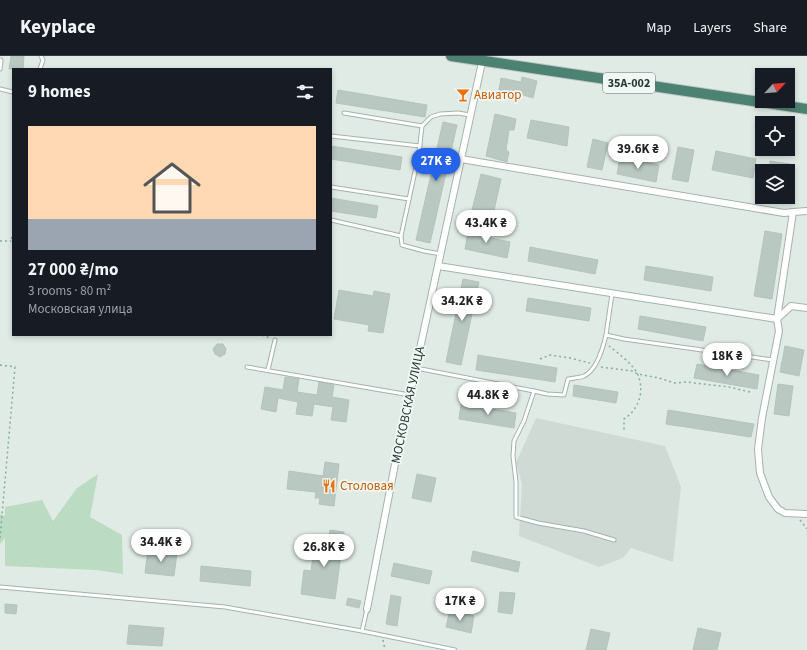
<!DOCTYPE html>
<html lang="en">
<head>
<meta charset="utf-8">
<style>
	body { margin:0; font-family:"Source Sans 3",sans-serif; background:#242831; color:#f1f3f6; height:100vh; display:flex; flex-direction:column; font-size:15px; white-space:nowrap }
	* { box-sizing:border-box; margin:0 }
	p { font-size:13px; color:#9ea1a6 }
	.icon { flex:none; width:22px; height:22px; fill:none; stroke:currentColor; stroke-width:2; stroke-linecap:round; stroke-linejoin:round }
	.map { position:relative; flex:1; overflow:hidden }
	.details { position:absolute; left:12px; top:12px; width:320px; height:268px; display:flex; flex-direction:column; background:#171b24; border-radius:0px; box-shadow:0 2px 6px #0003 }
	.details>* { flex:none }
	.needle { width:26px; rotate:64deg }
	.tools { position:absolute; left:755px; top:12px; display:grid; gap:8px }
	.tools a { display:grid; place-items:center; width:40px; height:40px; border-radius:0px; background:#171b24; box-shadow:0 2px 6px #0003; font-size:20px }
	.price { position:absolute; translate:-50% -34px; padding:0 9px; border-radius:14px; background:#fff; color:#222; font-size:13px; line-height:26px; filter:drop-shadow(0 1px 2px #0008) }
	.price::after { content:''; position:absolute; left:50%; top:24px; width:12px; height:9px; margin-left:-6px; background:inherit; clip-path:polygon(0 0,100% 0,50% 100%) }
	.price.current { background:#2563eb; color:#fff }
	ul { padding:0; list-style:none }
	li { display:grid; align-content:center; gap:8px; height:212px; padding:0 16px }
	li+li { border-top:1px solid #363941 }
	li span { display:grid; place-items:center; height:124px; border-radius:0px; color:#555 }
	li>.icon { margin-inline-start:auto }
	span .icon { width:72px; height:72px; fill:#fffc; stroke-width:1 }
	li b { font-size:17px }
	h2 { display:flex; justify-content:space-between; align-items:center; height:48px; padding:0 16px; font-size:17px }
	header { display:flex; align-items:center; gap:24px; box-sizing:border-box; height:56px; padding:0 20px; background:#171b24; border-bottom:1px solid #363941 }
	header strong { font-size:19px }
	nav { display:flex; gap:22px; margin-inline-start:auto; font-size:14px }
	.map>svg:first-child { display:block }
	.built { fill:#cfdad5 }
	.green { fill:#bbdbc2 }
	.building { fill:#b9c8c1; stroke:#b4c4bc }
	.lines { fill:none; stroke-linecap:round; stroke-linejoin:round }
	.service-casing { stroke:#a4b2ac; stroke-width:5 }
	.minor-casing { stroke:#a4b2ac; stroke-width:8 }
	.trunk-casing { stroke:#c1c8c6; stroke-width:12 }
	.path { stroke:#83ad9d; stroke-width:1.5; stroke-dasharray:2 3; stroke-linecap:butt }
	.service { stroke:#fff; stroke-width:3 }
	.minor { stroke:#fff; stroke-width:6 }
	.trunk { stroke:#4c8272; stroke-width:10 }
	.labels { text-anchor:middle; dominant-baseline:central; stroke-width:3.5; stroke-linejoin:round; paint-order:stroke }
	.shield { fill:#f1f7f4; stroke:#60736c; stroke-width:1 }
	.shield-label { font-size:12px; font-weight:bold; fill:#223a32 }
	.food-label { font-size:13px; fill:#c56008; stroke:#f1f7f4; text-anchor:start }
	.street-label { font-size:13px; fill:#223a32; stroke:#f1f7f4 }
</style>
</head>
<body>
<header>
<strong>Keyplace</strong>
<nav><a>Map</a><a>Layers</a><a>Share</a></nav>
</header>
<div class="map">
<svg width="807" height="594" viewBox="0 0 807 594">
	<rect width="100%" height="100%" fill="#e1ebe6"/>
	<path class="built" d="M536,362L665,390L681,431L673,506L631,492L623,502L599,511L519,480L522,428L516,407Z"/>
	<path class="green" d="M98,418L90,461L122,479L123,518L96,514L5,510V482L0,488V458L5,460V451L42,444L53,465L77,432Z"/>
	<g class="building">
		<path d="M11,0H24L23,13H9Z"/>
		<path d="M522,21L537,25L533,42L514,36L499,34L501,22L521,26Z"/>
		<path d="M338,34L427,49L425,61L336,47Z"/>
		<path d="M495,58L516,63L514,74H509L506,94L509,96L507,106L486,100Z"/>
		<path d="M531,64L569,71L567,90L527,82Z"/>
		<path d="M443,66L457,69L430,187L416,184Z"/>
		<path d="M593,83L608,87L602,114L587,111Z"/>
		<path d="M331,90L402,101L400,114L331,103Z"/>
		<path d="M678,91L694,94L688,126L672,123Z"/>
		<path d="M716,95L756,103L753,122L712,114Z"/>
		<path d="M620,101L659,109L656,126L617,118Z"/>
		<path d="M770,105L790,108L789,115H769Z"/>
		<path d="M481,118L501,123L493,159L472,154Z"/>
		<path d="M331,142L378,150L376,162L331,155Z"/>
		<path d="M469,171L488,175L486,181L510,186L507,202L465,193Z"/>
		<path d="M765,175L782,178L772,243L754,240Z"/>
		<path d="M530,191L598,204L595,218L528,205Z"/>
		<path d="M646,210L713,221L711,235L644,224Z"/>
		<path d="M463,223L479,226L461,309L446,306Z"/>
		<path d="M339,234L373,240L374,235L390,238L383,277L368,275L369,269L334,263Z"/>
		<path d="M528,242L591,252L589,265L526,255Z"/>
		<path d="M640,260L706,271L703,285L638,273Z"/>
		<path d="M217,288H223L226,293L225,298L220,301L215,298L213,293Z"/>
		<path d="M785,290L804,294L799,320L780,316Z"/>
		<path d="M478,299L557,312L555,326L476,314Z"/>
		<path d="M697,308L759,319L757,333L694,322Z"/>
		<path d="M285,321L299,323L297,336L317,339L319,326L334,329L332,341L349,344L346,366L331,364L333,351L314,348L312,360L296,358L298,346L278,342L276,356L261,353L265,331L283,334Z"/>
		<path d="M778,328L793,330L789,360L774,358Z"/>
		<path d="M574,329L618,336L616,347L573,340Z"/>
		<path d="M461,348L516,357L514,372L459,363Z"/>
		<path d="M668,354L754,368L751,381L666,368Z"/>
		<path d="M325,406L339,408L334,450L319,448L320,442H315L316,436L287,433L289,415L323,420Z"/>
		<path d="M417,418L436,422L431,446L412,442Z"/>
		<path d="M330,474L344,476L335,543L301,538L304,514L311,515L315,485L328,487Z"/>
		<path d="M148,493L177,497L174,520L145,517Z"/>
		<path d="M473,495L520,506L518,516L471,505Z"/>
		<path d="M394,507L432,515L429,528L391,520Z"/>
		<path d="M201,510L251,515L250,530L200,525Z"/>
		<path d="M500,536L515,537L512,558L498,556Z"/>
		<path d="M391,539L401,541L397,570L386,568Z"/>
		<path d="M348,542L361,545L359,552L346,549Z"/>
		<path d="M5,548L17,549L16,558L5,557Z"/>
		<path d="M450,554L474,560L471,577L446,571Z"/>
		<path d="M129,569L164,572L162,590L127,588Z"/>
		<path d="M698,572L721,577L717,594H693Z"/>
		<path d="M591,573L610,577L606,594H586Z"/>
	</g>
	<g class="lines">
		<g class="service-casing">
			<g id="service">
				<path d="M0,4H1L0,13"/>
				<path d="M40,13L43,4L41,0"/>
				<path d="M0,33L13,36"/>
				<path d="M344,57L422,70"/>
				<path d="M331,80L420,90"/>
				<path d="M331,131L409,143"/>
				<path d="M331,164L401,180"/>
				<path d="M441,198L424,195L402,189L401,180L419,97L422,70L431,61L440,58L458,57L470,59"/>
				<path d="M606,279L612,238"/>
				<path d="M247,311L410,339"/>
				<path d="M416,312L534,335"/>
				<path d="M268,314L275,284"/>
				<path d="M614,484L584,475L538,467L516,461V426L513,400L514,385L524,365L534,335L547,338L564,339L568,323C573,322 579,322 584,320C597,314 603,292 606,279L624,283L773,304"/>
				<path d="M0,531L225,551L362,575L455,594"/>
				<path d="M362,575L367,553"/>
			</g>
		</g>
		<g class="minor-casing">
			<g id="minor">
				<path d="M461,103L784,157L793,156L777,263L779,275L762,362L758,393L760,417L769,441L778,453L785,457L807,458"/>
				<path d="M793,156L807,155"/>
				<path d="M438,210L777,263L791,250L807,252"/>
				<path d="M367,553L395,408L482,6"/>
			</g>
		</g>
		<g class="trunk-casing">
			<path id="trunk" d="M451,0L807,53"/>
		</g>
		<g class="path">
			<path d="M13,176L11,185L13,186"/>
			<path d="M0,185H11"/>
			<path d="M262,279L270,282"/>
			<path d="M609,290C618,297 634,309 638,319C645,337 638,354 624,363V376"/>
			<path d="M540,303L550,299L570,302L590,307"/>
			<path d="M0,309L15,311L0,482"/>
			<path d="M601,311L632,315L638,318L659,322L675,327L686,326L729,331L750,336"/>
			<path d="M800,464L807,473"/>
			<path d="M383,584L385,594"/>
		</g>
		<use href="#service" class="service"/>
		<use href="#minor" class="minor"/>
		<use href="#trunk" class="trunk"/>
	</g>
	<defs>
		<g id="bar-bare" transform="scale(1.08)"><path d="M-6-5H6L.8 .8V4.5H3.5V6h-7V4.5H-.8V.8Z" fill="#e8710a" stroke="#f1f7f4" stroke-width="2.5" paint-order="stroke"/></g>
		<g id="restaurant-bare" transform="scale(1.08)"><path d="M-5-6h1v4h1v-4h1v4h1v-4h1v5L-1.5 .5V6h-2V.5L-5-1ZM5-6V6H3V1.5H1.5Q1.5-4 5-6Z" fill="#e8710a" stroke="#f1f7f4" stroke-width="2.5" paint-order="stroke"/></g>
	</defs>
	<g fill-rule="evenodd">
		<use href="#bar-bare" x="463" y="39"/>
		<use href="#restaurant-bare" x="329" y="430"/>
	</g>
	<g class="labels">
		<rect class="shield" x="603" y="17" width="52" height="20" rx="3"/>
		<g class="shield-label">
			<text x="629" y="27">35А-002</text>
		</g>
		<g class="food-label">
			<text x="474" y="39">Авиатор</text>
			<text x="340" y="430">Столовая</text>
		</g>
		<g class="street-label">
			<text transform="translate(408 349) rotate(-78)">МОСКОВСКАЯ УЛИЦА</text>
		</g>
	</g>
</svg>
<div class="tools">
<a><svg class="needle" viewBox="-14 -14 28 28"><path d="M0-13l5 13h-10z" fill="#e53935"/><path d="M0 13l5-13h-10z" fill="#9ea1a6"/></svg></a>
<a><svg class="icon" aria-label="locate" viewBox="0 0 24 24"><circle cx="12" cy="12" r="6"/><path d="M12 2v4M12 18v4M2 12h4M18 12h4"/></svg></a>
<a><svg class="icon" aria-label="layers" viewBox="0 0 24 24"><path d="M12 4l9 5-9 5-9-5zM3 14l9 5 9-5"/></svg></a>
</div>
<b class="price" style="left:638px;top:114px">39.6K ₴</b>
<b class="price current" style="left:436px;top:126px">27K ₴</b>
<b class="price" style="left:486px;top:188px">43.4K ₴</b>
<b class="price" style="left:462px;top:266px">34.2K ₴</b>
<b class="price" style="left:727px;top:321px">18K ₴</b>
<b class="price" style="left:488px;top:360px">44.8K ₴</b>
<b class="price" style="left:161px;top:507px">34.4K ₴</b>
<b class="price" style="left:324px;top:512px">26.8K ₴</b>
<b class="price" style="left:460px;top:566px">17K ₴</b>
<section class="details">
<h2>9 homes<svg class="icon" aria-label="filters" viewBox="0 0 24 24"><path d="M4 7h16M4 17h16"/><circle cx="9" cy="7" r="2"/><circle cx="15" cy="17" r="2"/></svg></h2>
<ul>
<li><span style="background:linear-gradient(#ffd9b3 75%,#9aa5b1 0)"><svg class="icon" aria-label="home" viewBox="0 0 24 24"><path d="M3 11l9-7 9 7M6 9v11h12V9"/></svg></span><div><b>27 000 ₴/mo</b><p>3 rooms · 80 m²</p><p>Московская улица</p></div></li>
</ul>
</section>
</div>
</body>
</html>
